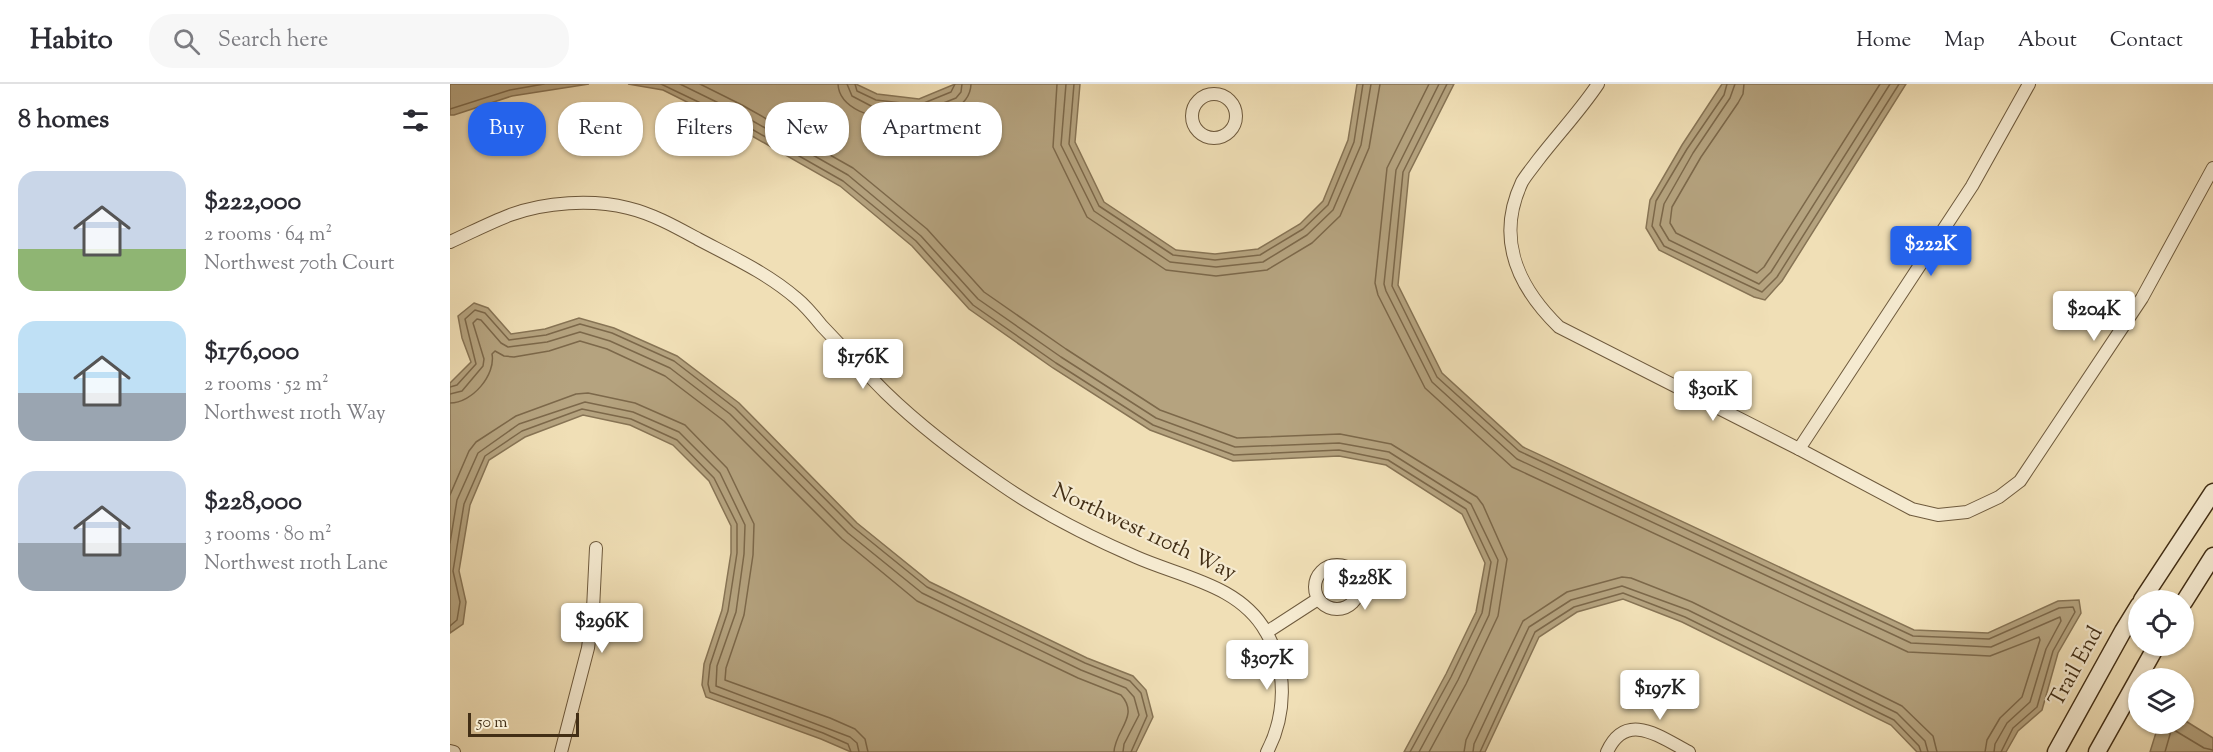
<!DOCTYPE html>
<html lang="en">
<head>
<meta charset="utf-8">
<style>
	body { margin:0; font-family:"Sorts Mill Goudy",serif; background:#f7f7f7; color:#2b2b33; height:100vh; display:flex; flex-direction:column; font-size:22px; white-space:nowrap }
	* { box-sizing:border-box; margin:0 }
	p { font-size:20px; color:#7c7c81 }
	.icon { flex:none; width:33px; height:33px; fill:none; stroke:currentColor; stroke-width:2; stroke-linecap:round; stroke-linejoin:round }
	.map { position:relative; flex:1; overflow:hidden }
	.panel { display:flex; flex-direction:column; background:#fff; width:450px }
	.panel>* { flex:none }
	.banner { position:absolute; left:18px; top:18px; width:570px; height:54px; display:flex; gap:12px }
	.buttons { position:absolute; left:1678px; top:506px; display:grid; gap:12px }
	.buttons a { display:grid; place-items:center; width:66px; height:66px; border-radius:50%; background:#fff; box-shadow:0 2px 4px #0004; font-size:30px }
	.scale { position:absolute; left:18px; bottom:15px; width:111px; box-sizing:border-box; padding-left:6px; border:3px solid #422e15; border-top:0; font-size:16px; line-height:21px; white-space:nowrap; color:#422e15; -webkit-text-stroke:4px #f5ead0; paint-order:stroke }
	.price { position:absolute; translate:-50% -51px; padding:0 14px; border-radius:6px; background:#fff; color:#222; font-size:20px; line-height:39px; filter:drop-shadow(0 2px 3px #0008) }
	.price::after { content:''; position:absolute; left:50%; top:36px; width:18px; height:14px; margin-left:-9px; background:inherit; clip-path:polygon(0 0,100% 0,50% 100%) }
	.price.current { background:#2563eb; color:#fff }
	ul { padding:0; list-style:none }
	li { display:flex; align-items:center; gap:18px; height:150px; padding:0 18px }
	li span { display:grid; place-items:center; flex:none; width:168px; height:120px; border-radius:18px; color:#555 }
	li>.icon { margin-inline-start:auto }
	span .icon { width:72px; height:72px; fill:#fffc; stroke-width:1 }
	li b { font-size:26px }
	h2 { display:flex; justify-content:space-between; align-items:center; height:72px; padding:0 18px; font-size:26px }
	.pill { padding:0 21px; border-radius:24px; background:#fff; box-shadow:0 2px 4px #0004; font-size:21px; line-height:54px }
	.pill.current { background:#2563eb; color:#fff }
	header { display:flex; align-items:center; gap:36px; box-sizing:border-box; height:84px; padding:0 30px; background:#fff; border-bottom:2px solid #e1e1e2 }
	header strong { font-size:28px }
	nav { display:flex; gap:33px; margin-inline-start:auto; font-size:21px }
	.search { width:420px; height:54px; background:#f7f7f7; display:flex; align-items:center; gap:15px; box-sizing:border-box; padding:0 21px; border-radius:24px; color:#7c7c81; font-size:22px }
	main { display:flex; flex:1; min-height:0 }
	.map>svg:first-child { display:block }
	.water { fill:#b5a37f; stroke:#877455; stroke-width:1.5 }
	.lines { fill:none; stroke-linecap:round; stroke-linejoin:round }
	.shore { stroke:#7c684a; stroke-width:1.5 }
	.street-casing { stroke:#6e5a3d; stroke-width:14 }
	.secondary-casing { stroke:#422e15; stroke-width:19 }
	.street { stroke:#f5ead0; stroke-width:12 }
	.secondary { stroke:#f5ead0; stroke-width:16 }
	.labels { text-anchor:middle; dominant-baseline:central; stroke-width:4.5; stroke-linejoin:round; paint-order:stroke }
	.street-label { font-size:22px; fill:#422e15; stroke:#f5ead0 }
</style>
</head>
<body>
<header>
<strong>Habito</strong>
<div class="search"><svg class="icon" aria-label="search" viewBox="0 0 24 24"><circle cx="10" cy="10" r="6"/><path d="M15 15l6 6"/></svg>Search here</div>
<nav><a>Home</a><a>Map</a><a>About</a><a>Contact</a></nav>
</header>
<main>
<section class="panel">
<h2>8 homes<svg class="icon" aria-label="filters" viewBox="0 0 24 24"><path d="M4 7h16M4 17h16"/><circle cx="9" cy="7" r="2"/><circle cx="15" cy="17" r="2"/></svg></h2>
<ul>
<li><span style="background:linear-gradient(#c9d6e8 65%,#8fb573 0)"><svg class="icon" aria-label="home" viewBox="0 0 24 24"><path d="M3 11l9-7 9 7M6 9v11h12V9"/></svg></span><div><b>$222,000</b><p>2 rooms · 64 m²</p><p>Northwest 70th Court</p></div></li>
<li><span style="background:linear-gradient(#bfe0f5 60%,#9aa5b1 0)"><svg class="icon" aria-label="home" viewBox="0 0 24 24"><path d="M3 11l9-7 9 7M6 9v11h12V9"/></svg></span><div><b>$176,000</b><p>2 rooms · 52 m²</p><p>Northwest 110th Way</p></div></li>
<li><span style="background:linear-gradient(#c9d6e8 60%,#9aa5b1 0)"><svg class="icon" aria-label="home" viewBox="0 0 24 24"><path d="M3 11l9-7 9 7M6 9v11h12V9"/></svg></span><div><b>$228,000</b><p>3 rooms · 80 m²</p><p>Northwest 110th Lane</p></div></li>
</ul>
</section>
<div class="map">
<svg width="1763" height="668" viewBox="0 0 1763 668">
	<rect width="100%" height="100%" fill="#f0dfb6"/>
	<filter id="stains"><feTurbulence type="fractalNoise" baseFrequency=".00333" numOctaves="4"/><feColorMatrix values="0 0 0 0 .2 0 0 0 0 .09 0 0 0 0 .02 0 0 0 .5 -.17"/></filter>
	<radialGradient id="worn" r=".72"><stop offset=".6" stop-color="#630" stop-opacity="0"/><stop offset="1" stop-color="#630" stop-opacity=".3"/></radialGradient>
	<g class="water">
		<path d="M0,0H139L62,12L4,31H0Z"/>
		<path d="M178,0H406L427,10L469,15L505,0H630L625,58L654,118L726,166L765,170L808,165L850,140L873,117L898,56L907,0H1004L959,89L948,201L992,289L1073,363L1464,546L1538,549L1608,517L1629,516L1631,529L1608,569L1592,626L1568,647L1556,668H1467L1441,641L1232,538L1173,515L1127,528L1089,553L1035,668H954L996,590L1026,528L1035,479L1012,430L936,381L889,372L783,377L700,346L603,284L519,225L462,162L390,102L281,40L213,6Z"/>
		<path d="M1272,0H1456L1332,197L1315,216L1304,213L1209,166L1196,144L1200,116L1232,61Z"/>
		<path d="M24,219L38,224L61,250L95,245L129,234L164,244L227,272L289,319L407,439L480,498L637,574L683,592L696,606L703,633L686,668H401L371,655L256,613L252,601L254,580L272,526L281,469V442L259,397L223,361L180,341L133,331L75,353L39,376L20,421L9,487L16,518L13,540L0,549V299L21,278L12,254L8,232Z"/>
		<path d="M1734,636L1763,654V668H1700L1709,639H1734Z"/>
	</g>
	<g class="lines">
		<g class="shore">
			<path d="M211,0L284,35L393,97L466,157L523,221L606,279L703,341L784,371L889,366L938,376L1016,425L1041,478L1032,529L1001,593L960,668"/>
			<path d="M230,0L287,28L398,91L471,152L528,215L611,273L706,334L785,363L889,359L939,368L1021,420L1048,476L1039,531L1008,596L969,668"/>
			<path d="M250,0L292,21L403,84L477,145L534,208L616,265L710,326L787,354L890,350L941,360L1027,413L1033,421L1057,475L1048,532L1016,600L979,668"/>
			<path d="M388,0C390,48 520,49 521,0"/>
			<path d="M397,0L402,12L423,23L471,28L506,14L511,8L512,0"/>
			<path d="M405,0L407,7L426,16L469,21L501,8L505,0"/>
			<path d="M607,0L603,63L637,133L716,186L766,192L817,186L862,159L890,132L919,64L930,0"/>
			<path d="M616,0L611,61L644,127L720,178L766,183L813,178L857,151L883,126L911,61L921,0"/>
			<path d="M624,0L619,60L649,122L723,171L765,176L810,171L853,145L878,121L904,58L913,0"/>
			<path d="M979,0L937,84L925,199L928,211L975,304L1062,383L1458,568L1540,572L1589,553L1590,556L1572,613L1550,634L1537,656L1535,668"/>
			<path d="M989,0L946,86L934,200L936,207L982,298L1067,375L1461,559L1541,563L1610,533L1611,537L1596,565L1580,618L1557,639L1545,660L1544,668"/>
			<path d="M997,0L953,88L942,202L987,293L1069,367L1463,552L1539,555L1609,524L1623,523L1625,528L1603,567L1587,623L1563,644L1551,668"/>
			<path d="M1277,0L1274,11L1237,65L1206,117L1202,142L1214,162L1312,208L1327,193L1449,0"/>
			<path d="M1285,0L1280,14L1243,69L1214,120L1210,141L1219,156L1309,200L1321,188L1440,0"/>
			<path d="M1294,0L1293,10L1288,19L1251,73L1222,123L1220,139L1226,149L1307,189L1314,183L1430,0"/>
			<path d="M0,25L60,6L94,0"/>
			<path d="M0,303L7,301L26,280L15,235L25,226L35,229L59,256L96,251L130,240L162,249L224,277L285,324L403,443L477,503L635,579L680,597L691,609L697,632L681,668"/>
			<path d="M0,310L12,307L33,282L34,275L23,239L27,235L31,236L51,259L58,263L97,258L130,248L160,257L220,284L280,330L398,449L472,509L631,586L676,604L684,613L689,631L674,660L673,668"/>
			<path d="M0,319C22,319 46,291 42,270L45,267L54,272L64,273L99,267L130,257L157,265L215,292L274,337L392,455L467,517L628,594L671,611C690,632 665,646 664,668"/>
			<path d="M0,411L19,367L26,358L66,332L126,310L138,309L185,319L235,341L277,384L304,440L303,471L294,531L276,584L275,596L380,634L405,645L415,655L418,668"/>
			<path d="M0,459L7,416L28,369L69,340L135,318L183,328L229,348L270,389L295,441L294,470L286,528L267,582L266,602L400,653L407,659L409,668"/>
			<path d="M0,542L7,536L10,518L3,487L14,420L35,372L72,347L132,325L181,335L227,356L264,394L287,440V469L278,527L260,581L258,600L260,608L373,649L398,660L401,668"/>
			<path d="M1014,668L1016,656L1073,537L1117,508L1172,493L1181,494L1242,518L1452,622L1483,652L1487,668"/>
			<path d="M1023,668L1024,660L1079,543L1121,516L1172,502L1238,526L1447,629L1475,657L1478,668"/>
			<path d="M1030,668L1085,548L1124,523L1173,509L1235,533L1444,636L1469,662L1471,668"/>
			<path d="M1715,668L1721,647L1724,646L1754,664L1763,666"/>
		</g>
		<g class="street-casing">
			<g id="street">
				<path d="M1148,0C1130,27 1108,50 1088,76C1083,83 1076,91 1072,98C1045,155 1068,203 1109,243L1349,365L1462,425L1488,431L1517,428L1549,413L1570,397L1692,214L1763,84"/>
				<circle cx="764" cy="32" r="22"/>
				<path d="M0,158C20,149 39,139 60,131C95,118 142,115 178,124C203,130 226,143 248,155C282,173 317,189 346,214C356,222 364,232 372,242C393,264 414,287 436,309C471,343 511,373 552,401C591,428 642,454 686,473C731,493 790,501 816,548C838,585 836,632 817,668"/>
				<path d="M1349,365L1522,102L1579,0"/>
				<circle cx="887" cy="503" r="22"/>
				<path d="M817,548L868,515"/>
				<path d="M0,667L4,668"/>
				<path d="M111,668L138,564L143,525L146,464"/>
				<path d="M1157,668C1176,626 1210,653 1239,668"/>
			</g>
		</g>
		<g class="secondary-casing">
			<g id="secondary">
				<path d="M1692,516L1763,408"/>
				<path d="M1734,518L1763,472"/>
				<path d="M1606,668L1673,547L1689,521"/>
				<path d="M1647,668L1707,561"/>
			</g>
		</g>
		<use href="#street" class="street"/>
		<use href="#secondary" class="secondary"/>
	</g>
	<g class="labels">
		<g class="street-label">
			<text transform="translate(694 449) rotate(25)">Northwest 110th Way</text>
			<text transform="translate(1627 583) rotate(-61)">Trail End</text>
		</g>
	</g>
	<rect width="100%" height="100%" filter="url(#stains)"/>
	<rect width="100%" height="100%" fill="url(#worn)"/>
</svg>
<div class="buttons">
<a><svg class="icon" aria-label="locate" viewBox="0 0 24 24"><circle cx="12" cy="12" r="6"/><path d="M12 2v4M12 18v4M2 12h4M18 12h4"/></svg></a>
<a><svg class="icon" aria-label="layers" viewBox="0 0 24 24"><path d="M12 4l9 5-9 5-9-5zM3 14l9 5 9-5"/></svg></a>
</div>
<div class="scale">50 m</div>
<b class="price current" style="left:1481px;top:193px">$222K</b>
<b class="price" style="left:1644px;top:258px">$204K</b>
<b class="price" style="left:413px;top:306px">$176K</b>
<b class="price" style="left:1263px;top:338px">$301K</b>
<b class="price" style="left:915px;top:527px">$228K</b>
<b class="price" style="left:152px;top:570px">$296K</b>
<b class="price" style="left:817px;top:607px">$307K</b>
<b class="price" style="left:1210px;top:637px">$197K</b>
<div class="banner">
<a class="pill current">Buy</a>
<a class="pill">Rent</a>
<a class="pill">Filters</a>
<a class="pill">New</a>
<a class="pill">Apartment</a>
</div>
</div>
</main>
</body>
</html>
